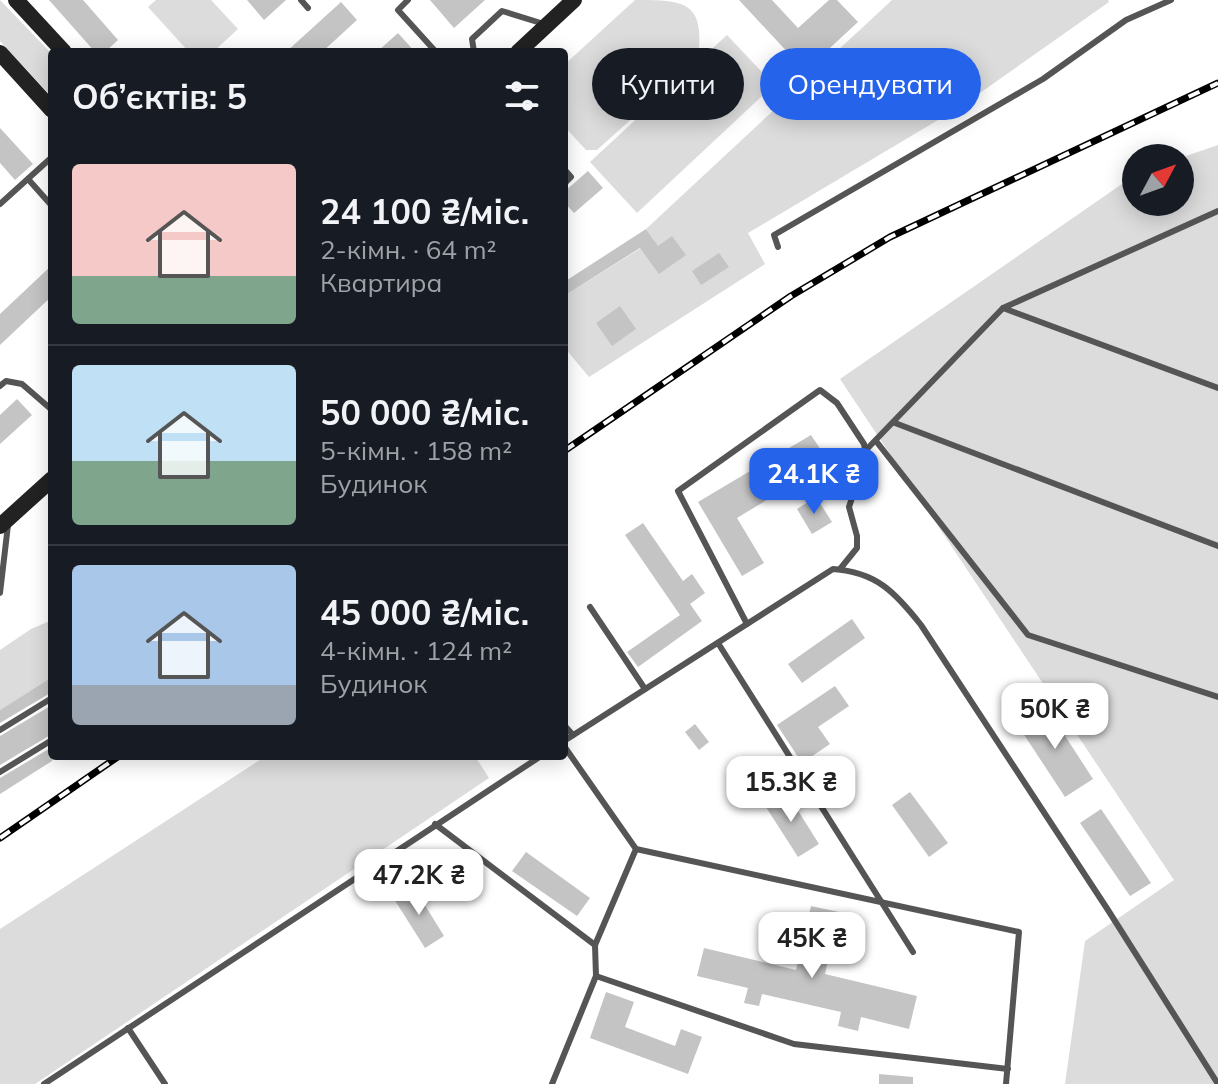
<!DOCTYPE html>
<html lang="uk">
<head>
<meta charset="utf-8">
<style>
	body { margin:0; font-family:Mulish,sans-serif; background:#242831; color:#f1f3f6; height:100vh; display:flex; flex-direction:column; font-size:30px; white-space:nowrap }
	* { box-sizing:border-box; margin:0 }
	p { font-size:26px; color:#9ea1a6 }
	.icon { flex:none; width:44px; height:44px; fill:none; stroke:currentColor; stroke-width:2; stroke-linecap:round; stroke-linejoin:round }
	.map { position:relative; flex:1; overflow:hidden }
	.panel { position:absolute; left:48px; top:48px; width:520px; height:712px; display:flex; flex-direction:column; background:#171b24; border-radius:8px; box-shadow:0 4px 20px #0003 }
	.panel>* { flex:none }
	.top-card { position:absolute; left:592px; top:48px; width:506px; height:72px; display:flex; gap:16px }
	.needle { width:52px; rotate:49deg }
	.buttons { position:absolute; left:1122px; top:144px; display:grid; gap:16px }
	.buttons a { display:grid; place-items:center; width:72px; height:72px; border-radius:50%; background:#171b24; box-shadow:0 4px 20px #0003; font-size:40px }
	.price { position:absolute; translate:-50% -68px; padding:0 18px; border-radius:16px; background:#fff; color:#222; font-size:26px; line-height:52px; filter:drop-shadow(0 2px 4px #0008) }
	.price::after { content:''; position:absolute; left:50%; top:48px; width:24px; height:18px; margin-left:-12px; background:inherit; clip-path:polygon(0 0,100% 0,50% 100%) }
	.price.active { background:#2563eb; color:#fff }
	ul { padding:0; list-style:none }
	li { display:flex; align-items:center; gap:24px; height:200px; padding:0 24px }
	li+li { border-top:2px solid #363941 }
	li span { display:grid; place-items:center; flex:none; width:224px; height:160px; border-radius:8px; color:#555 }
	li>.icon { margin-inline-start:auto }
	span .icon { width:96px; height:96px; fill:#fffc; stroke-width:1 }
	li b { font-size:34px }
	h2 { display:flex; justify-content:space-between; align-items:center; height:96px; padding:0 24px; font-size:34px }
	.tag { padding:0 28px; border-radius:36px; background:#171b24; box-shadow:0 4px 20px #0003; font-size:28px; line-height:72px }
	.tag.active { background:#2563eb; color:#fff }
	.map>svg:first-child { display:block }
	.green { fill:#dcdcdc }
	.building { fill:#c4c4c4 }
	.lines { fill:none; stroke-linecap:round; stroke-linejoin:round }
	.service { stroke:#555; stroke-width:6 }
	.secondary { stroke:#222; stroke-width:16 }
	.rail-casing { stroke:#000; stroke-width:7 }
	.rail { stroke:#fff; stroke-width:4; stroke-dasharray:12; stroke-linecap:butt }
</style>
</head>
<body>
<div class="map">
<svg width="1218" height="1084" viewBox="0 0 1218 1084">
	<rect width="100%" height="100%" fill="#fff"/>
	<g class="green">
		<path d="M0,0L52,54V97L0,41Z"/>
		<path d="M156,0H211L238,29L213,52H189L148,7Z"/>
		<path d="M635,0C685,0 705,1 698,59L597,150H586L564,126V65Z"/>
		<path d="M892,0H1108L1109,2L960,107L748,233L765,264L589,377L564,347V296L654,240L646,229Z"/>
		<path d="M727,35L774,85L637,213L590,162Z"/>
		<path d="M1218,145V1084H1065L1085,941L1174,880L840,379L1135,175L1136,202H1180V158Z"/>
		<path d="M52,620V677L0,710V650L31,629Z"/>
		<path d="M266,756H475L489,778L35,1084H0V929Z"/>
	</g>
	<g class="building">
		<path d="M49,0H83L118,40L105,52H95Z"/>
		<path d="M247,0H286L264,20Z"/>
		<path d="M430,0H485L454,28Z"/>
		<path d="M739,0H772L798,28L829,0H837L858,22L805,71Z"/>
		<path d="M341,2L357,20L322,52H286Z"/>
		<path d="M398,33L415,52H377Z"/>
		<path d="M0,128L33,164L15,180L0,163Z"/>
		<path d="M588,171L603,188L574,213L564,202V192Z"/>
		<path d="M646,229L658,246L672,236L686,255L659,274L640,248L564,296V282Z"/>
		<path d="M719,253L729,267L701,285L692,271Z"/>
		<path d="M52,265V296L0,345V314Z"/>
		<path d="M620,306L636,329L612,346L596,323Z"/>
		<path d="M17,399L32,415L0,444V415Z"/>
		<path d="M811,435L833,468L842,462L852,478L850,484L831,496L810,462L770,487L775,495L737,518L764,563L742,576L698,502Z"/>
		<path d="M816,497L832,522L812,534L797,509Z"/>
		<path d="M643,523L683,581L692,574L705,593L690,604L702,621L638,667L627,652L680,615L625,535Z"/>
		<path d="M852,619L865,638L802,683L788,664Z"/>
		<path d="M52,677V692L0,723V710Z"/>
		<path d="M835,686L849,706L818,727L830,744L802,763L777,725Z"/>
		<path d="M52,705V734L0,765V736Z"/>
		<path d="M1045,705L1093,779L1065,797L1017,724Z"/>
		<path d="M695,724L709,742L699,750L685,732Z"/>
		<path d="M52,747V761L0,794V778Z"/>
		<path d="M785,790L819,844L798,857L764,804Z"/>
		<path d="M910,792L948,843L929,857L892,805Z"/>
		<path d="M1101,809L1151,883L1130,896L1080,823Z"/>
		<path d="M526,852L590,898L577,916L512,871Z"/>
		<path d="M413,886L444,936L425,948L394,899Z"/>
		<path d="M811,906L839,912L825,974L917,996L909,1029L861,1017L858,1031L838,1026L841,1012L762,994L759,1006L744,1003L748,988L697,976L704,948L796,970Z"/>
		<path d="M606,992L634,1002L625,1027L675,1046L681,1029L702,1037L688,1074L590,1038Z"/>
		<path d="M879,1074L913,1077V1084H879Z"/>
	</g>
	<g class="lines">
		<g class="service">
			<path d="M301,0L308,8"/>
			<path d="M408,0L398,10L436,52"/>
			<path d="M474,52L472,39L502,11L544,24"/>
			<path d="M564,169L571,177L564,184"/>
			<path d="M28,179L52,206"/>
			<path d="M0,204L52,157"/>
			<path d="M778,247L774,235L1043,79L1126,20L1171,0"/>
			<path d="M1003,308L1218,388"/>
			<path d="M0,386L6,381L22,384L52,410"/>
			<path d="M895,423L1218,546"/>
			<path d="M876,441L1028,635L1218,697"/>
			<path d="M865,451L1003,308L1218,211"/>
			<path d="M0,593L8,525"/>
			<path d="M590,607L645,689"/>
			<path d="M747,624L678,491L820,390L837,403L864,444L866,455L849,507L857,536V548L840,569"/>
			<path d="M718,643L913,952"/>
			<path d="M564,725L573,735"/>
			<path d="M0,730L52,698"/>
			<path d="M564,741L833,569C876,572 895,592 921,625L1108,910L1218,1084"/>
			<path d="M564,746L636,849L595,945L596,976L794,1044L1008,1069"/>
			<path d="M0,772L52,740"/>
			<path d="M435,824L595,945"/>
			<path d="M636,849L1019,932L1006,1084"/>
			<path d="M128,1028L165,1084"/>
			<path d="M44,1084L541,756"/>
			<path d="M552,1084L596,976"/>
		</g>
		<g class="secondary">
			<path d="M16,0L64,52"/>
			<path d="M518,52L574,0"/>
			<path d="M0,53L52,110"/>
			<path d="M0,526L52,479"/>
		</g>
		<g class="rail-casing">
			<g id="rail">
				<path d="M564,451L791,296L890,237L1218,83"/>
				<path d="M0,838L119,756"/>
			</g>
		</g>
		<use href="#rail" class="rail"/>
	</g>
</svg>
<div class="buttons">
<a><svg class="needle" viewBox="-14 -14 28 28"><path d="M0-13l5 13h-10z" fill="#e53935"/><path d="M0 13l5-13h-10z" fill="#9ea1a6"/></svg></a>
</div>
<b class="price active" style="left:814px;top:516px">24.1K ₴</b>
<b class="price" style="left:1055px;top:751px">50K ₴</b>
<b class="price" style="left:791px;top:824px">15.3K ₴</b>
<b class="price" style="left:419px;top:917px">47.2K ₴</b>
<b class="price" style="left:812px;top:980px">45K ₴</b>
<div class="top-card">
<a class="tag">Купити</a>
<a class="tag active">Орендувати</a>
</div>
<section class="panel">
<h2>Об’єктів: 5<svg class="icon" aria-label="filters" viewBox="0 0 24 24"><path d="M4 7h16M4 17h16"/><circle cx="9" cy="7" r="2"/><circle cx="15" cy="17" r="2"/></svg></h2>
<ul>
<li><span style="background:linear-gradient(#f6c9c9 70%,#7fa58c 0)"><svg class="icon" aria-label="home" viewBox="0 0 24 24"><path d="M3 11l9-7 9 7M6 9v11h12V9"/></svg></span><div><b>24 100 ₴/міс.</b><p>2-кімн. · 64 m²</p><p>Квартира</p></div></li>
<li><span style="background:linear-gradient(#bfe0f5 60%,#7fa58c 0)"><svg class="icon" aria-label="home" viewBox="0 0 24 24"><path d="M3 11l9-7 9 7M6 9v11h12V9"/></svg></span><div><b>50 000 ₴/міс.</b><p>5-кімн. · 158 m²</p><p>Будинок</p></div></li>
<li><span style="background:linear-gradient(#a9c7e8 75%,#9aa5b1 0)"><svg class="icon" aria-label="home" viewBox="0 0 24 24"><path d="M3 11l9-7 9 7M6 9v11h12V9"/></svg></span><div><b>45 000 ₴/міс.</b><p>4-кімн. · 124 m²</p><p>Будинок</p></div></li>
</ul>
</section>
</div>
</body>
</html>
